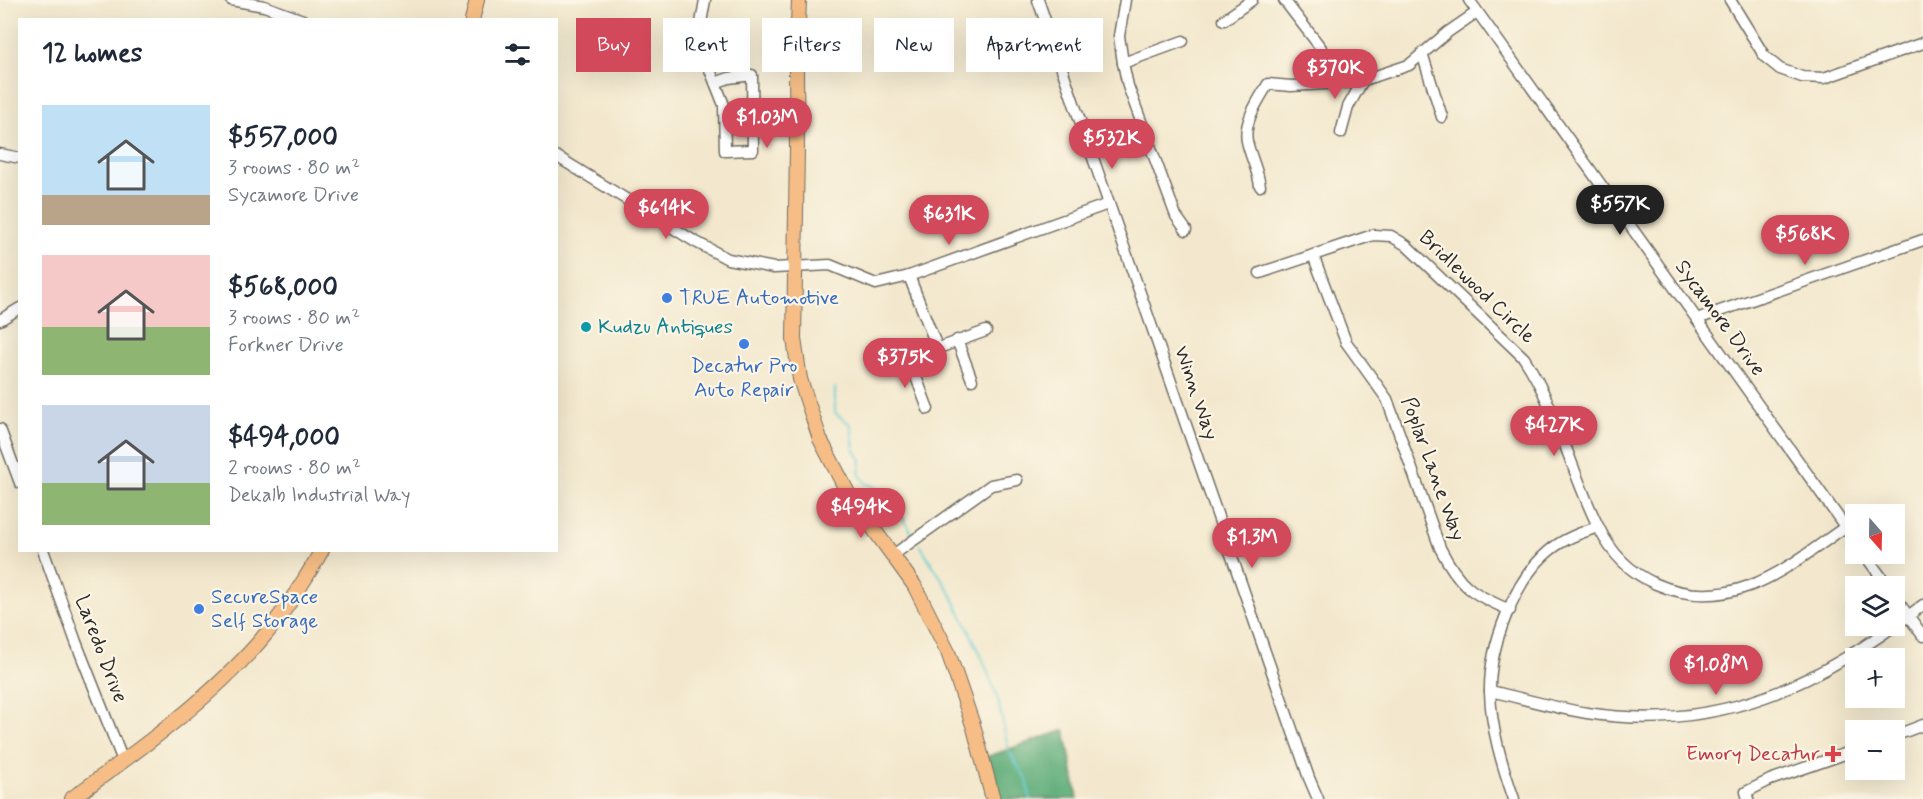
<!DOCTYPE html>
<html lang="en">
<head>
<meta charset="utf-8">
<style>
	body { margin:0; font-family:Mynerve,sans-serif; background:#f6f6f7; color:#1f2937; height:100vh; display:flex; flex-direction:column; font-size:22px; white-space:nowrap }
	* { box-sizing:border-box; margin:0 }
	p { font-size:20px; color:#747a83 }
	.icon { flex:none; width:33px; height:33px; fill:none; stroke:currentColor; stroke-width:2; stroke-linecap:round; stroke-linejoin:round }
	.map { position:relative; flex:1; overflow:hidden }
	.sheet { position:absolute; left:18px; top:18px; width:540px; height:534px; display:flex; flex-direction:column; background:#fff; border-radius:0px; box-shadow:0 6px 24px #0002 }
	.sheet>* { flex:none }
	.hud { position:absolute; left:576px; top:18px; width:570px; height:54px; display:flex; gap:12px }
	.needle { width:39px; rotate:160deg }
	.buttons { position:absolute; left:1845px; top:504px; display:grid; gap:12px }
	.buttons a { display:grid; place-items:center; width:60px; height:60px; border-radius:0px; background:#fff; box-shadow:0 6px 24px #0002; font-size:30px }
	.price { position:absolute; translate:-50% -51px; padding:0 14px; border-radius:21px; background:#d1495b; color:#fff; font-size:20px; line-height:39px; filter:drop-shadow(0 2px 3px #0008) }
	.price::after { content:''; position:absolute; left:50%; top:36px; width:18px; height:14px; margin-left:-9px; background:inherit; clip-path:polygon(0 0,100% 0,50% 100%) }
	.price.active { background:#222; color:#fff }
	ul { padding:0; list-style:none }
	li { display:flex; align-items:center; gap:18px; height:150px; padding:0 24px }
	li span { display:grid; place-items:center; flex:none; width:168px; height:120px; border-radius:0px; color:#555 }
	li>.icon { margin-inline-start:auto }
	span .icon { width:72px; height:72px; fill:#fffc; stroke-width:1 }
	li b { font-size:26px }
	h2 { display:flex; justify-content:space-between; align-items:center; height:72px; padding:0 24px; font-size:26px }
	.chip { padding:0 21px; border-radius:0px; background:#fff; box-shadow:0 6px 24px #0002; font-size:21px; line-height:54px }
	.chip.active { background:#d1495b; color:#fff }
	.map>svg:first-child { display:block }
	.forest { fill:#5dac78; stroke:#446c52; stroke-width:1.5 }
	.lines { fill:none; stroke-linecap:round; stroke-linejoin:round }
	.stream { stroke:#5dcbd1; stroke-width:2 }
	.minor-casing { stroke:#716d64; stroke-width:13 }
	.major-casing { stroke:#716d64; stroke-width:16 }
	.minor { stroke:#fff; stroke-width:10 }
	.major { stroke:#f6be86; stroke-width:14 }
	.shop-dot { fill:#3f7fe0; stroke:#fcf5e5; stroke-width:2 }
	.culture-dot { fill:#0f9aa8; stroke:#fcf5e5; stroke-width:2 }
	.health-dot { fill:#e0444e; stroke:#fcf5e5; stroke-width:2 }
	.labels { text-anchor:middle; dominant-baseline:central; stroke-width:4.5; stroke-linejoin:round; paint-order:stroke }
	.street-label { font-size:21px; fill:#2b2b2b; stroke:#fcf5e5 }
	.shop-label { font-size:21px; fill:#366cbe; stroke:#fcf5e5; text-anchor:start }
	.culture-label { font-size:21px; fill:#0d838f; stroke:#fcf5e5; text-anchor:start }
	.health-label { font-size:21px; fill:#be3a42; stroke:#fcf5e5; text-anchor:end }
</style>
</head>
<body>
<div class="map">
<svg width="1923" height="799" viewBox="0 0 1923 799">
	<rect width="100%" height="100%" fill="#fcf5e5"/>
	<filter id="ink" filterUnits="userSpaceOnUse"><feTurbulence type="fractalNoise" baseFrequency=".0167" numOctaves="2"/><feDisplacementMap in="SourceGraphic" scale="12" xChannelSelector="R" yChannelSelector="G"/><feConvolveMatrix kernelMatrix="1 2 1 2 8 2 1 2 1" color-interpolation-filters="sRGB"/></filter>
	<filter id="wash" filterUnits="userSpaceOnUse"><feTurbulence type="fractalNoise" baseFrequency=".008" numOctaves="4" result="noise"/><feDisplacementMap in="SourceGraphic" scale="24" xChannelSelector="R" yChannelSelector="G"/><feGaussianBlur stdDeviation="1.35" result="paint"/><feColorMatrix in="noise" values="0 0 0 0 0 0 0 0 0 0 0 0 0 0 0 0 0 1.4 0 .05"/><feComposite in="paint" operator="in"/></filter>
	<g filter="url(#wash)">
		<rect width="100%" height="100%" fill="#f3e8cd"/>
		<path class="forest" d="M1065,730L1078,799H990L980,759Z"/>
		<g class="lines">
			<g class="stream">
				<path d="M835,388V413L851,425L854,449L861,460L859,473L865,483C888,490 900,514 912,533"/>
				<path d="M920,545L950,592L981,655L997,696L1009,752L1027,780L1030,799"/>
			</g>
		</g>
	</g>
	<g filter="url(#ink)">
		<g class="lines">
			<g class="minor-casing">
				<g id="minor">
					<path d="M231,0L264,6L303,20"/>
					<path d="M705,0L698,40L724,105L725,151L753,150L752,75L729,78L715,83"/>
					<path d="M1038,0L1309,778L1318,799"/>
					<path d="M1125,0L1119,36L1123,63L1128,86L1176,216L1186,230"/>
					<path d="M1284,0L1321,48"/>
					<path d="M1469,0L1856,542"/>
					<path d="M1730,0L1765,57L1780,69L1802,77L1824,78L1923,43"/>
					<path d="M1224,20L1252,0"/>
					<path d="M1422,53L1442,117"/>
					<path d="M1123,63L1183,41"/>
					<path d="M1341,133L1348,107L1363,80"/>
					<path d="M0,154L20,158"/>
					<path d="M556,156L694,241L728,259L774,268L830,265L876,284L909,276L1108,204"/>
					<path d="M1260,186C1258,170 1250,156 1247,141C1243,122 1259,99 1268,84L1291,86L1358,82L1409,65L1448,32L1477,12"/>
					<path d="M1313,255L1346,342L1387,399L1440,548C1459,585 1471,594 1510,610"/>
					<path d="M1260,273L1373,235L1391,236L1406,245L1524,358C1558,410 1571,473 1599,528C1611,553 1631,573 1656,584C1731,616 1787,568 1845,527"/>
					<path d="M909,276L937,347"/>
					<path d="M1697,319L1923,240"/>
					<path d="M0,320L20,308"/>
					<path d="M957,340L972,380"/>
					<path d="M909,358L928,409"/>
					<path d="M889,366L986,331"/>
					<path d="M0,429L20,483"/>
					<path d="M43,550L76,642L123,761"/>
					<path d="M1864,554L1888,586"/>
					<path d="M893,555L991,485L1017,480"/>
					<path d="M1894,596L1923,636"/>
					<path d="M1490,691C1522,698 1554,708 1587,713C1722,734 1818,684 1923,605"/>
					<path d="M1894,736L1923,725"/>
					<path d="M1514,799C1502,765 1491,729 1490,692C1489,647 1514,580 1549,551C1563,539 1580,533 1598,527"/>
					<path d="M1748,799L1746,792L1770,780L1856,750"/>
				</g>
			</g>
			<g class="major-casing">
				<g id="major">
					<path d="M799,0L796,73L797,148L794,339L800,379L820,439L849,495L914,585L948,652L974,728L993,799"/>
					<path d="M472,20L477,0"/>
					<path d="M71,799C137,751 206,703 260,641C284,613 304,582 322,550"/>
				</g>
			</g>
			<use href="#minor" class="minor"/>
			<use href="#major" class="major"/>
		</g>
	</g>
	<g class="shop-dot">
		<circle cx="667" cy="298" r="6"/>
		<circle cx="744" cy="344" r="6"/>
		<circle cx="199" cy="609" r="6"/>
	</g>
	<circle class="culture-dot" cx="586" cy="327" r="6"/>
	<path class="health-dot" d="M1830 745h6v6h6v6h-6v6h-6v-6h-6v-6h6z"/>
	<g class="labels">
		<g class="street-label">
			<text transform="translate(1477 287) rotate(44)">Bridlewood Circle</text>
			<text transform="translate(1720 318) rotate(54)">Sycamore Drive</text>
			<text transform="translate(1196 393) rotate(71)">Winn Way</text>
			<text transform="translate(1433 469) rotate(70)">Poplar Lane Way</text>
			<text transform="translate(101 649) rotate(69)">Laredo Drive</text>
		</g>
		<g class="shop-label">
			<text x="679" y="298">TRUE Automotive</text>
			<text x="744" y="366" text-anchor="middle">Decatur Pro<tspan x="744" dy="24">Auto Repair</tspan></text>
			<text x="211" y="597">SecureSpace<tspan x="211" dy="24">Self Storage</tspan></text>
		</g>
		<g class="culture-label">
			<text x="598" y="327">Kudzu Antiques</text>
		</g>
		<g class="health-label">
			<text x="1820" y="754">Emory Decatur</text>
		</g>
	</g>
</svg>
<div class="buttons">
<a><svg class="needle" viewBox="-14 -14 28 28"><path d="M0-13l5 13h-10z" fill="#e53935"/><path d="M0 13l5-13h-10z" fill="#747a83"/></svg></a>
<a><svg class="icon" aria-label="layers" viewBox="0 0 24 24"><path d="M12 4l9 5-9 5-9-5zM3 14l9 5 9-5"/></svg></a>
<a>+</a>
<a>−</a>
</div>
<b class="price" style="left:1335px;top:100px">$370K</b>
<b class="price" style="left:767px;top:149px">$1.03M</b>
<b class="price" style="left:1112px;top:170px">$532K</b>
<b class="price active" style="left:1620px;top:236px">$557K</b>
<b class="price" style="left:666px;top:240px">$614K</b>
<b class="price" style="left:949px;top:246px">$631K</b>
<b class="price" style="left:1805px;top:266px">$568K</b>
<b class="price" style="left:905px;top:389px">$375K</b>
<b class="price" style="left:1554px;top:457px">$427K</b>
<b class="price" style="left:861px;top:539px">$494K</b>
<b class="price" style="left:1252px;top:569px">$1.3M</b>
<b class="price" style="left:1716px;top:696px">$1.08M</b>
<div class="hud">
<a class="chip active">Buy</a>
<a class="chip">Rent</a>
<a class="chip">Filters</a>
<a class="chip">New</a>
<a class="chip">Apartment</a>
</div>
<section class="sheet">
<h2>12 homes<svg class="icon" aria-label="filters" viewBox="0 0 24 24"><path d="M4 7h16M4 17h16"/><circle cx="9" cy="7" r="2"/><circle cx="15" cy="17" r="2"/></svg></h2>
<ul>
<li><span style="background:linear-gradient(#bfe0f5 75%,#b9a48a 0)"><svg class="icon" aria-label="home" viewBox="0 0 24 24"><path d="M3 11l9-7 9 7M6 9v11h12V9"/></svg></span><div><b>$557,000</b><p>3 rooms · 80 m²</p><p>Sycamore Drive</p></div></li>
<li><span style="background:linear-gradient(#f6c9c9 60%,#8fb573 0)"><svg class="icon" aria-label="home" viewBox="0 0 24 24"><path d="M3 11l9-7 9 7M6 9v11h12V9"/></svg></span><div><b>$568,000</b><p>3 rooms · 80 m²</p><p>Forkner Drive</p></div></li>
<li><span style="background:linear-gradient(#c9d6e8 65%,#8fb573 0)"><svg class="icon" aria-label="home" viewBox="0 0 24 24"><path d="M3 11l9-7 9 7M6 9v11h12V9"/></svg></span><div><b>$494,000</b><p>2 rooms · 80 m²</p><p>Dekalb Industrial Way</p></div></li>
</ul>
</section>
</div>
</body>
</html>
